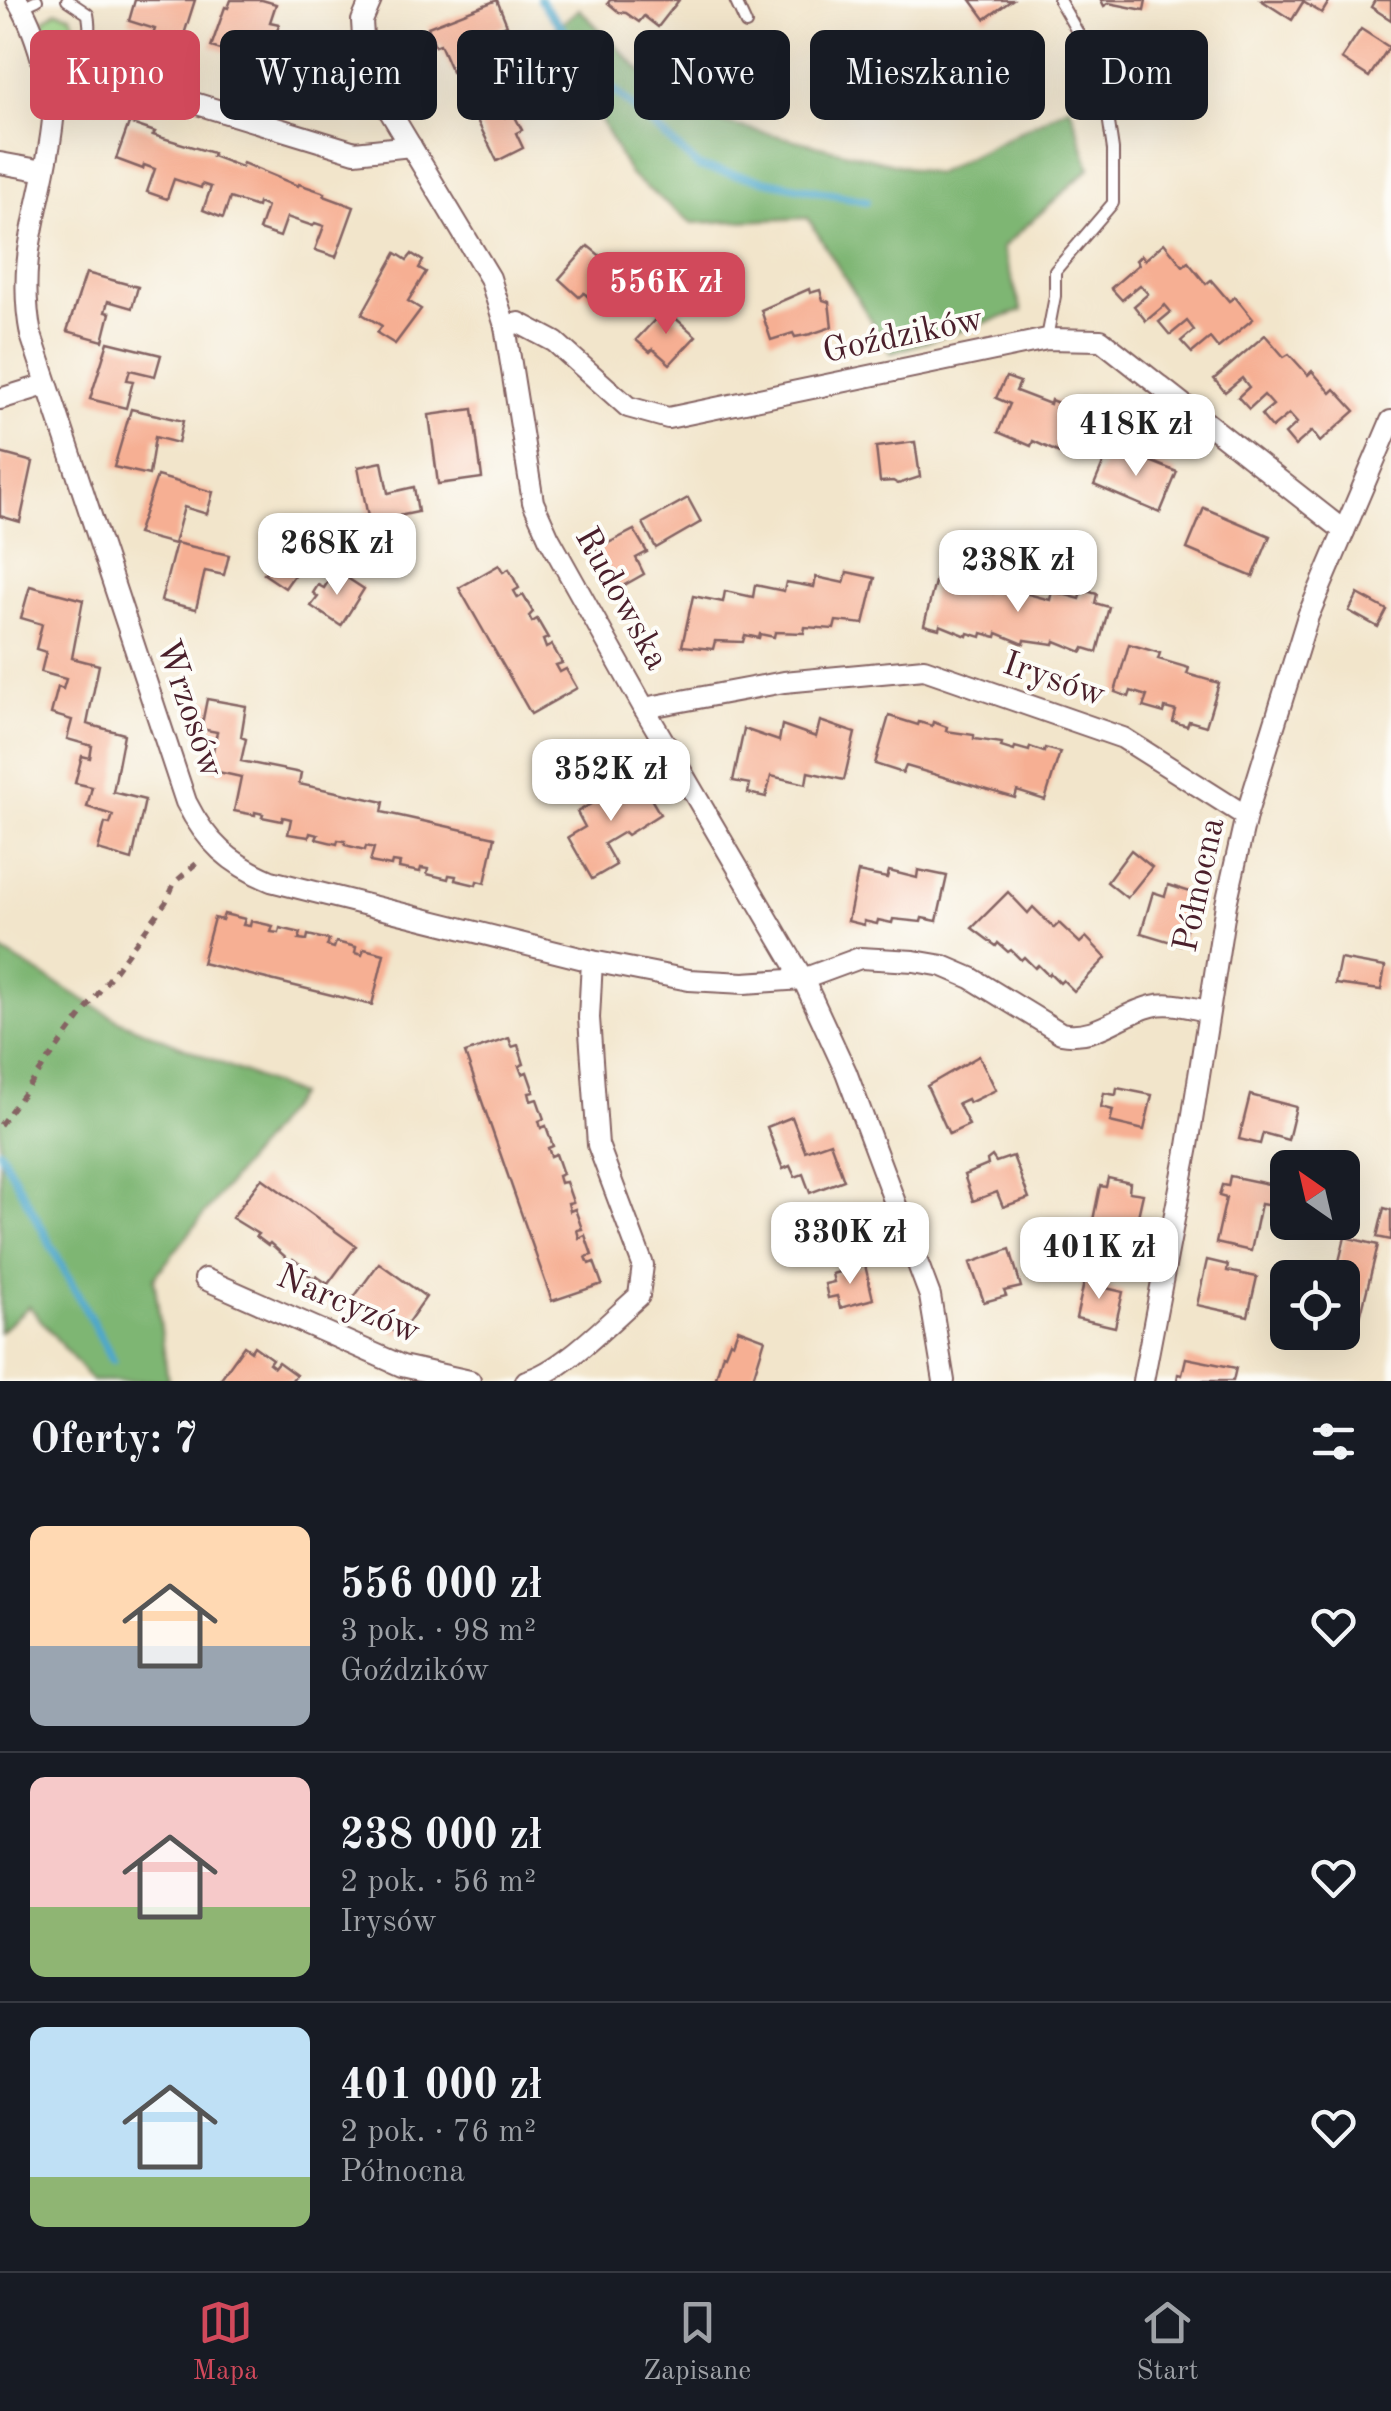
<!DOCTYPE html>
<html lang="pl">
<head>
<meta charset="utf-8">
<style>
	body { margin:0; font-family:"Old Standard TT",serif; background:#242831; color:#f1f3f6; height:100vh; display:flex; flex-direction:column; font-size:38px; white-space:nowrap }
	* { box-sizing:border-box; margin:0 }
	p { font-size:32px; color:#9ea1a6 }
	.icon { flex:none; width:55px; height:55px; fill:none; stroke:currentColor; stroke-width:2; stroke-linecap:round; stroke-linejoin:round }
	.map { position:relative; height:1381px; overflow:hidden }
	.sheet { display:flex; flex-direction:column; background:#171b24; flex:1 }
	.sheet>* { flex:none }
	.top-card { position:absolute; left:30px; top:30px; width:1332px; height:90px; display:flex; gap:20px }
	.needle { width:65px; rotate:326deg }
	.buttons { position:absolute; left:1270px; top:1150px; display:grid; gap:20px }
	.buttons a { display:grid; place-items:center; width:90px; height:90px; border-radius:15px; background:#171b24; box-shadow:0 10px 40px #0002; font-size:50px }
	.price { position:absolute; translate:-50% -85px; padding:0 22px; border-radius:20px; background:#fff; color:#222; font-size:32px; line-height:65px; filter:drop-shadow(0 2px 5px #0008) }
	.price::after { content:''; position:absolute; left:50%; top:60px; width:30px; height:22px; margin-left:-15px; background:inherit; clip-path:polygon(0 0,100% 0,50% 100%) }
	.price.on { background:#d1495b; color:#fff }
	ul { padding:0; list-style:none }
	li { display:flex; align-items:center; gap:30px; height:250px; padding:0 30px }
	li+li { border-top:2px solid #363941 }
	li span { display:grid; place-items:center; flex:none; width:280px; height:200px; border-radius:15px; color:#555 }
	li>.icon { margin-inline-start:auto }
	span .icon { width:120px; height:120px; fill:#fffc; stroke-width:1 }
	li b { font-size:42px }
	h2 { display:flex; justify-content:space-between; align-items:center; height:120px; padding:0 30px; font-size:42px }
	.tag { padding:0 35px; border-radius:15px; background:#171b24; box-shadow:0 10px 40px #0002; font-size:35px; line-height:90px }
	.tag.on { background:#d1495b; color:#fff }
	.dock { display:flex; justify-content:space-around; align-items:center; height:140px; border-top:2px solid #363941; background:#171b24; font-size:28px; color:#9ea1a6 }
	.dock a { display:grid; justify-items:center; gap:5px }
	.dock .on { color:#d1495b }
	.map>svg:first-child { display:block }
	.green { fill:#9ed586; stroke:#747a58; stroke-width:2.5 }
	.forest { fill:#7eb673; stroke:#646a4f; stroke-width:2.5 }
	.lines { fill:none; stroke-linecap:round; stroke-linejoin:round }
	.stream { stroke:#4ea7cb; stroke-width:8 }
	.building { fill:#f6af93 }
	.service-casing { stroke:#856463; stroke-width:14 }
	.minor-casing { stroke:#856463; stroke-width:24 }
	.path { stroke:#856463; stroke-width:5; stroke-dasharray:8 8; stroke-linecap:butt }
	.service { stroke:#fff; stroke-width:10 }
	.minor { stroke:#fff; stroke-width:20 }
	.labels { text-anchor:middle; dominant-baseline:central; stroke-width:8; stroke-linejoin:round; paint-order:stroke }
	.street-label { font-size:35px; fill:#4a1f2b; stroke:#fdfcf7 }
</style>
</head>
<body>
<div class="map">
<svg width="1391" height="1381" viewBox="0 0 1391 1381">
	<rect width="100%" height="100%" fill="#fdfcf7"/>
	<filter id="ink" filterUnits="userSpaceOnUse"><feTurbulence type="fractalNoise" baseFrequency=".01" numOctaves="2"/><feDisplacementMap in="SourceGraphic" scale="20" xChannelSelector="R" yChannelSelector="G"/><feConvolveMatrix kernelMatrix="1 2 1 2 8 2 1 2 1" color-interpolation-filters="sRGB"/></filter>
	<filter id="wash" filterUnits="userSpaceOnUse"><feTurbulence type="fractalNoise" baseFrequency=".0048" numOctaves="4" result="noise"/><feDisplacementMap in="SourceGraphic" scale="40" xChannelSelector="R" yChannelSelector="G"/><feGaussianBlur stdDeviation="2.25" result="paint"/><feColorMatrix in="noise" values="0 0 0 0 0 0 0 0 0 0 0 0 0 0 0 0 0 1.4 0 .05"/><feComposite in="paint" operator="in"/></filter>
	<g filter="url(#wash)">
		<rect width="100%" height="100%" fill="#f2e5cb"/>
		<path class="green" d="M57,11L71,15L76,28L59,87L42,29L45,19Z"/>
		<g class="forest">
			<path d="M579,9L683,113L935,174L1070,106L1090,168L1002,248L1022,311L891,353L808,218L692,223L630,175L553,31Z"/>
			<path d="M0,950L120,1021L298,1095L154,1278L168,1381H92L29,1306L0,1332Z"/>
		</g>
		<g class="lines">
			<g class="stream">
				<path d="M540,0L602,79L699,167L866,201"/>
				<path d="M0,1151L113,1360"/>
			</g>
		</g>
		<g id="blocks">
			<g class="building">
				<path d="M135,0H195L181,44L153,35L155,29L129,21Z"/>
				<path d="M231,0H262L276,4L270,22L279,24L275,39L270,38L262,63L211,47L225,7L228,8Z"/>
				<path d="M497,0L507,25L492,31L500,52L508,49L514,64L490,73L485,60L452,72L440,44L435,46L428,27Z"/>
				<path d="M610,0H679L658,27L644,16L639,22L626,13L619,12L608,3Z"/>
				<path d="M971,0H1012L985,19Z"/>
				<path d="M1101,0H1146L1144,10L1109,3L1104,6Z"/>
				<path d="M1261,0H1330L1322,13L1303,2L1292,20Z"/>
				<path d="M1375,0H1391V20L1371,7Z"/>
				<path d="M1361,29L1389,47L1369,77L1341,59Z"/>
				<path d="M955,37L968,56L942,75L948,83L935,92L917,65Z"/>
				<path d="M499,104L505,117L513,113L522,130L516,133L523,148L497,161L475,116Z"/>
				<path d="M129,123L155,132L153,135L213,153L212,156L241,167L243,163L298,186L299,184L325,193L324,196L354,207L336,257L315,250L324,226L315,223L313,226L287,217L280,237L259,230L267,207L258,203L257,207L230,198L223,218L203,210L211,187L202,184L201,188L174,179L167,199L147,192L155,169L144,165L143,169L116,159Z"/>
				<path d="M1164,243L1183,266L1188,262L1206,284L1211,280L1229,301L1235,297L1253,319L1218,348L1210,338L1192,353L1181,341L1194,330L1187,321L1170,335L1159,322L1171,312L1165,305L1146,321L1134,306L1148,294L1140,285L1122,300L1111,288L1139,264L1136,260L1141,255L1145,260Z"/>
				<path d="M588,246L608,262L605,267L618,278L596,304L584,293L579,297L559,279Z"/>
				<path d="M396,253L407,260L412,254L423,261L419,268L426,272L408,301L421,309L395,344L377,333L382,326L362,314Z"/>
				<path d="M86,273L138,287L132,308L108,301L105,312L110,313L103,341L67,331Z"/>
				<path d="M809,289L810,293L820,290L823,300L829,302L832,327L811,334L795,337L793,333L771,340L761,310Z"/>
				<path d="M665,309L696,336L670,364L653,349L650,352L636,340Z"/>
				<path d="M1265,335L1284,357L1289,354L1308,375L1312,371L1331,393L1335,389L1355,411L1320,442L1312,431L1295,446L1285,434L1297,423L1289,414L1272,428L1261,415L1273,405L1264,395L1249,409L1238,397L1249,387L1242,378L1225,392L1214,379Z"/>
				<path d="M108,342L161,355L155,376L130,370L127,380L133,381L126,408L90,399Z"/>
				<path d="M1006,377L1020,382L1016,391L1050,404L1051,400L1082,413L1086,405L1101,412L1091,436L1075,429L1064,455L1033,441L1031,446L998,432L1010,404L996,398Z"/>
				<path d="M131,409L183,421L178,443L155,437L149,475L114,467Z"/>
				<path d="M473,409L482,478L438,484L429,415Z"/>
				<path d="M915,442L920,477L898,484L893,481L880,482L876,447Z"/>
				<path d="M1111,445L1177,472L1160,513L1094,485Z"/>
				<path d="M0,453L33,462L20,522L0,516Z"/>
				<path d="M382,462L388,493L414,487L418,512L369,522L358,467Z"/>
				<path d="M157,476L213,492L207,514L184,507L174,544L137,534Z"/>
				<path d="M688,498L701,522L656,548L643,523Z"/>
				<path d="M1204,508L1270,536L1253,577L1187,549Z"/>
				<path d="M302,519L323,534L285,588L264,574Z"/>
				<path d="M634,530L647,552L636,558L644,574L612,592L591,552Z"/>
				<path d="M176,543L229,555L224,575L205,571L196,609L161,601Z"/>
				<path d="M499,565L503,572L509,569L519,588L514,591L518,598L523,595L533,612L529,616L532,622L537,619L548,638L543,640L546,648L552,645L562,663L556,665L560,672L566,669L577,688L531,714L459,588Z"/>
				<path d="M335,570L364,589L341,626L311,606L318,597L313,593L318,585L324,588Z"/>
				<path d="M847,572L875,578L864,624L836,621L834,629L805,627L804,633L775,632L774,637L760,634L759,638L745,635L743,642L715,641L713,649L682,646L693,596L723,602L725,591L753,597L755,585L784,591L786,582L814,587L816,577L844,583Z"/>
				<path d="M936,578L993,593L995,585L1050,600L1052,591L1080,599L1083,590L1097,594L1095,603L1109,607L1097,652L1084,648L1082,652L1055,641L1054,644L1025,640L1024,644L997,633L996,637L982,633L981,637L968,633L967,636L940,625L939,629L924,625Z"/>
				<path d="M30,586L83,600L72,658L99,665L87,724L124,734L113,792L145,800L132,860L98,850L105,823L110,824L113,815L87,807L92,787L75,783L82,756L90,758L92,746L67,739L72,720L51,714L58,687L63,689L66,679L41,672L46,652L36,649L42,624L21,618Z"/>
				<path d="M1358,594L1387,610L1378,627L1349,611Z"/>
				<path d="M1129,644L1160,653L1158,659L1189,668L1187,674L1219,683L1206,726L1189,721L1187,726L1173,722L1176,711L1165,708L1164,713L1143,707L1147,696L1131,691L1129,697L1115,692Z"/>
				<path d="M207,699L246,706L241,737L246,739L241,761L301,773L299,784L384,802L382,812L495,837L485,883L477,881L476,885L455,880L456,876L449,875L448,879L427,874L428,869L421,868L420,872L399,868L400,863L392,862L391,866L370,862L374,848L366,846L365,850L345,845V841L338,840L337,844L316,839L318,835L310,833L309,837L288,834L291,819L283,817L282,821L262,817L263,814L255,812V815L234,811L241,777L209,770L217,732L201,729Z"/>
				<path d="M889,716L918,725L919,722L932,726L933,722L947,727L946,731L974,735V739L1002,743L1001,747L1014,751L1015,747L1029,751L1030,747L1044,752L1045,748L1060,752L1045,800L1017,791L1015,798L906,766L903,773L875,764Z"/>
				<path d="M820,721L855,733L844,780L808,772L806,784L771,776L766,797L748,793L750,784L733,781L744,729L779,741L782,725L816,737Z"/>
				<path d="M638,777L660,814L627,835L624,832L604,844L616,865L592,879L568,837L585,827L577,812Z"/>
				<path d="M1131,850L1152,867L1127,898L1107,882Z"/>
				<path d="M918,870L947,876L937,921L922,918L921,922L893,919L892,923L878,920L877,924L864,921V925L848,921L858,872L887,878L889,871L917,878Z"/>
				<path d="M1168,885L1197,894L1181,945L1141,933L1153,892L1165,896Z"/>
				<path d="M1008,892L1028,913L1033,907L1054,928L1059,923L1080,943L1086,937L1106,958L1074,991L1063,980L1060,983L1050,973L1048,975L1038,965L1035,968L1024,957L1021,960L1011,950L1008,952L998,943L996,946L972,928Z"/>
				<path d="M224,914L245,919L243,925L250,926L251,921L273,926L271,932L279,933L280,928L301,933L299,939L307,940L308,935L329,940L327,946L334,948L336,942L356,947L355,953L362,955L364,949L384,954L372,1005L202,963L214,918L222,920Z"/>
				<path d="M1340,959L1385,967L1381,990L1335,984Z"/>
				<path d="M509,1038L512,1047L518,1045L524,1064L519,1066L522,1074L527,1072L534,1092L529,1093L531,1101L537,1099L544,1119L539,1121L541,1128L546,1126L553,1146L548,1148L551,1156L556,1154L563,1174L558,1176L560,1183L566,1182L573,1202L568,1203L570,1211L575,1209L582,1229L577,1230L579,1238L585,1235L592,1255L586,1257L589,1264L594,1262L602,1284L552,1301L465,1053Z"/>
				<path d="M979,1056L996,1090L969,1103L967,1099L958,1103L969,1125L949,1134L927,1086Z"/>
				<path d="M1117,1088L1152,1095L1144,1130L1110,1122L1113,1110L1101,1107L1104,1093L1116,1095Z"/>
				<path d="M1250,1095L1296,1107L1288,1140L1263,1133L1260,1144L1239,1139Z"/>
				<path d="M792,1117L805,1151L830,1142L844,1180L810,1193L803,1174L795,1177L790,1166L783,1169L767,1127Z"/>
				<path d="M992,1156L996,1162L1013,1156L1029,1198L1003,1207L997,1192L973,1201L964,1175L988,1165L987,1160Z"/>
				<path d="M1230,1176L1283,1187L1278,1207L1261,1204L1251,1251L1216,1243L1226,1198L1219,1196L1222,1185L1228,1186Z"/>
				<path d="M262,1178L356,1246L328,1284L316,1276L315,1279L302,1270L304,1267L293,1259L291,1262L270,1243L268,1245L256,1236L258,1234L232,1218Z"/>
				<path d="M1108,1178L1130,1183L1129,1192L1143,1194L1129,1256L1110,1252L1112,1240L1090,1235L1100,1186L1106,1187Z"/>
				<path d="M1384,1208L1391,1210V1240L1377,1237Z"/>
				<path d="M1345,1237L1378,1245L1359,1322L1342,1318V1278H1335Z"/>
				<path d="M1010,1249L1021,1287L1004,1291L1006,1296L984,1302L970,1263Z"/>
				<path d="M1207,1260L1228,1265L1227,1271L1257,1277L1248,1316L1197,1305Z"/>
				<path d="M379,1263L426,1297L399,1335L387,1327L385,1330L373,1321L375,1318L349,1304Z"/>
				<path d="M865,1265L873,1299L840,1308L837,1296L828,1298L825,1284L834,1282L832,1274Z"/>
				<path d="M1086,1274L1108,1279L1106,1288L1123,1292L1115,1327L1076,1318Z"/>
				<path d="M738,1329L765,1339L752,1381H715L723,1353L725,1354L730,1341L733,1343Z"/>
				<path d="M244,1346L251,1351L254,1346L272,1359L269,1363L274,1367L278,1362L296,1375L291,1381H219Z"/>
				<path d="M1186,1358L1236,1368L1233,1381H1177L1178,1374L1182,1375Z"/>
			</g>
		</g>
	</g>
	<g filter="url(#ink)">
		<use href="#blocks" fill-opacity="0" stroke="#856463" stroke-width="2.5"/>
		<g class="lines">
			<g class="service-casing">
				<g id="service">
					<path d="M735,0L746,24"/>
					<path d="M22,7L37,0"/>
					<path d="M53,100C78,82 94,45 88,14L67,0"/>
					<path d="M1047,338L1055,296V271L1113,203V150L1102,75L1059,0"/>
				</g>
			</g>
			<g class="minor-casing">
				<g id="minor">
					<path d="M17,0C36,28 51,86 53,120C45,200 15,251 31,335L186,802C206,842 230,864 271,881L592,961L689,980L744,983L803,979L860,958L914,961L943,966L971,978L1061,1033C1097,1040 1119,1014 1152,1006C1171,1001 1190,1008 1208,1011"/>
					<path d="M371,0L362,21L364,53L377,90L490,278L505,326L533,502L549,538L644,708L803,979L846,1072L930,1296L944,1381"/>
					<path d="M79,68L355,152L411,146"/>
					<path d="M0,163L44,171"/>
					<path d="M505,326L519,323L555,342L628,407L668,418L1047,339L1101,340L1344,531"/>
					<path d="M0,399L45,385"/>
					<path d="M644,708L784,682L924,669L1123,738L1246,816"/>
					<path d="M205,1279L402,1366L470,1381"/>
					<path d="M526,1381C563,1371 609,1322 639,1296L643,1265L598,1145L589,1018L592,961"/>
					<path d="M1143,1381L1188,1146L1226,904L1246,816L1308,616L1391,421"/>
				</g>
			</g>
			<path class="path" d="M0,1125L166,902L175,882L199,861"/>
			<use href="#service" class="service"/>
			<use href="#minor" class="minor"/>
		</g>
	</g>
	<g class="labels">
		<g class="street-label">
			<text transform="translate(903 336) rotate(-12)">Goździków</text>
			<text transform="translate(621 599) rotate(61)">Rudowska</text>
			<text transform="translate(1054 680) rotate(19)">Irysów</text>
			<text transform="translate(189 709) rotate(71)">Wrzosów</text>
			<text transform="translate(1200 885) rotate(-78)">Północna</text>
			<text transform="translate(348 1305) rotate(23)">Narcyzów</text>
		</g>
	</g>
</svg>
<div class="buttons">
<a><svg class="needle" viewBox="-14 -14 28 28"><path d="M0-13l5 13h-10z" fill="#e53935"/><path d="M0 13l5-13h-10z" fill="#9ea1a6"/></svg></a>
<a><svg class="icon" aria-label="locate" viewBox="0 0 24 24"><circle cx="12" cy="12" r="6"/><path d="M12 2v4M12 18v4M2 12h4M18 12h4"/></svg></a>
</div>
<b class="price on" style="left:666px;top:337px">556K zł</b>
<b class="price" style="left:1136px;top:479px">418K zł</b>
<b class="price" style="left:337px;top:598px">268K zł</b>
<b class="price" style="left:1018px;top:615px">238K zł</b>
<b class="price" style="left:611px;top:824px">352K zł</b>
<b class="price" style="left:850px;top:1287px">330K zł</b>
<b class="price" style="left:1099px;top:1302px">401K zł</b>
<div class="top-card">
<a class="tag on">Kupno</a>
<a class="tag">Wynajem</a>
<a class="tag">Filtry</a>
<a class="tag">Nowe</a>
<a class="tag">Mieszkanie</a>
<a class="tag">Dom</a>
</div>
</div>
<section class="sheet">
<h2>Oferty: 7<svg class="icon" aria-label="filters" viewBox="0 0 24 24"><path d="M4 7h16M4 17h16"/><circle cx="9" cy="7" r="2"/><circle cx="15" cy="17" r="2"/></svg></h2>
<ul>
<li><span style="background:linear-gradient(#ffd9b3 60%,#9aa5b1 0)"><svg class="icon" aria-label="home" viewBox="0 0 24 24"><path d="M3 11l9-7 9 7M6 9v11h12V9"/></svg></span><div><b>556 000 zł</b><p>3 pok. · 98 m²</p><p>Goździków</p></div><svg class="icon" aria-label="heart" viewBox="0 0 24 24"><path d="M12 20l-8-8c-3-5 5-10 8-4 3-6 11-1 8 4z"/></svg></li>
<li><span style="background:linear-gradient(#f6c9c9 65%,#8fb573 0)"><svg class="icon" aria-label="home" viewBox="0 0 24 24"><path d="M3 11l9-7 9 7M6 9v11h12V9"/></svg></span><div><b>238 000 zł</b><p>2 pok. · 56 m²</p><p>Irysów</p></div><svg class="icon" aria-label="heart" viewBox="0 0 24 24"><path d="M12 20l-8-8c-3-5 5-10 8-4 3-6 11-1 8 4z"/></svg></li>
<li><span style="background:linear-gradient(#bfe0f5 75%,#8fb573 0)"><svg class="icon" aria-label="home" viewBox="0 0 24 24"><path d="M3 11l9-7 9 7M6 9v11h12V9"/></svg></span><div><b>401 000 zł</b><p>2 pok. · 76 m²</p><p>Północna</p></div><svg class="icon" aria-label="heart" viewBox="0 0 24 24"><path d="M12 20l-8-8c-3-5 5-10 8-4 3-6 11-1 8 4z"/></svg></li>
</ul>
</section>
<nav class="dock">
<a class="on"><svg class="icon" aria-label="map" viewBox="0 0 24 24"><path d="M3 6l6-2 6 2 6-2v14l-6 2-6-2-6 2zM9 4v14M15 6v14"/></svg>Mapa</a>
<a><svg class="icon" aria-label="saved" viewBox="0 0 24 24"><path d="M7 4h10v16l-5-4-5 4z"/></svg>Zapisane</a>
<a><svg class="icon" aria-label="home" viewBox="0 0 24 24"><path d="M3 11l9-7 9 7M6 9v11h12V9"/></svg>Start</a>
</nav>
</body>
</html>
